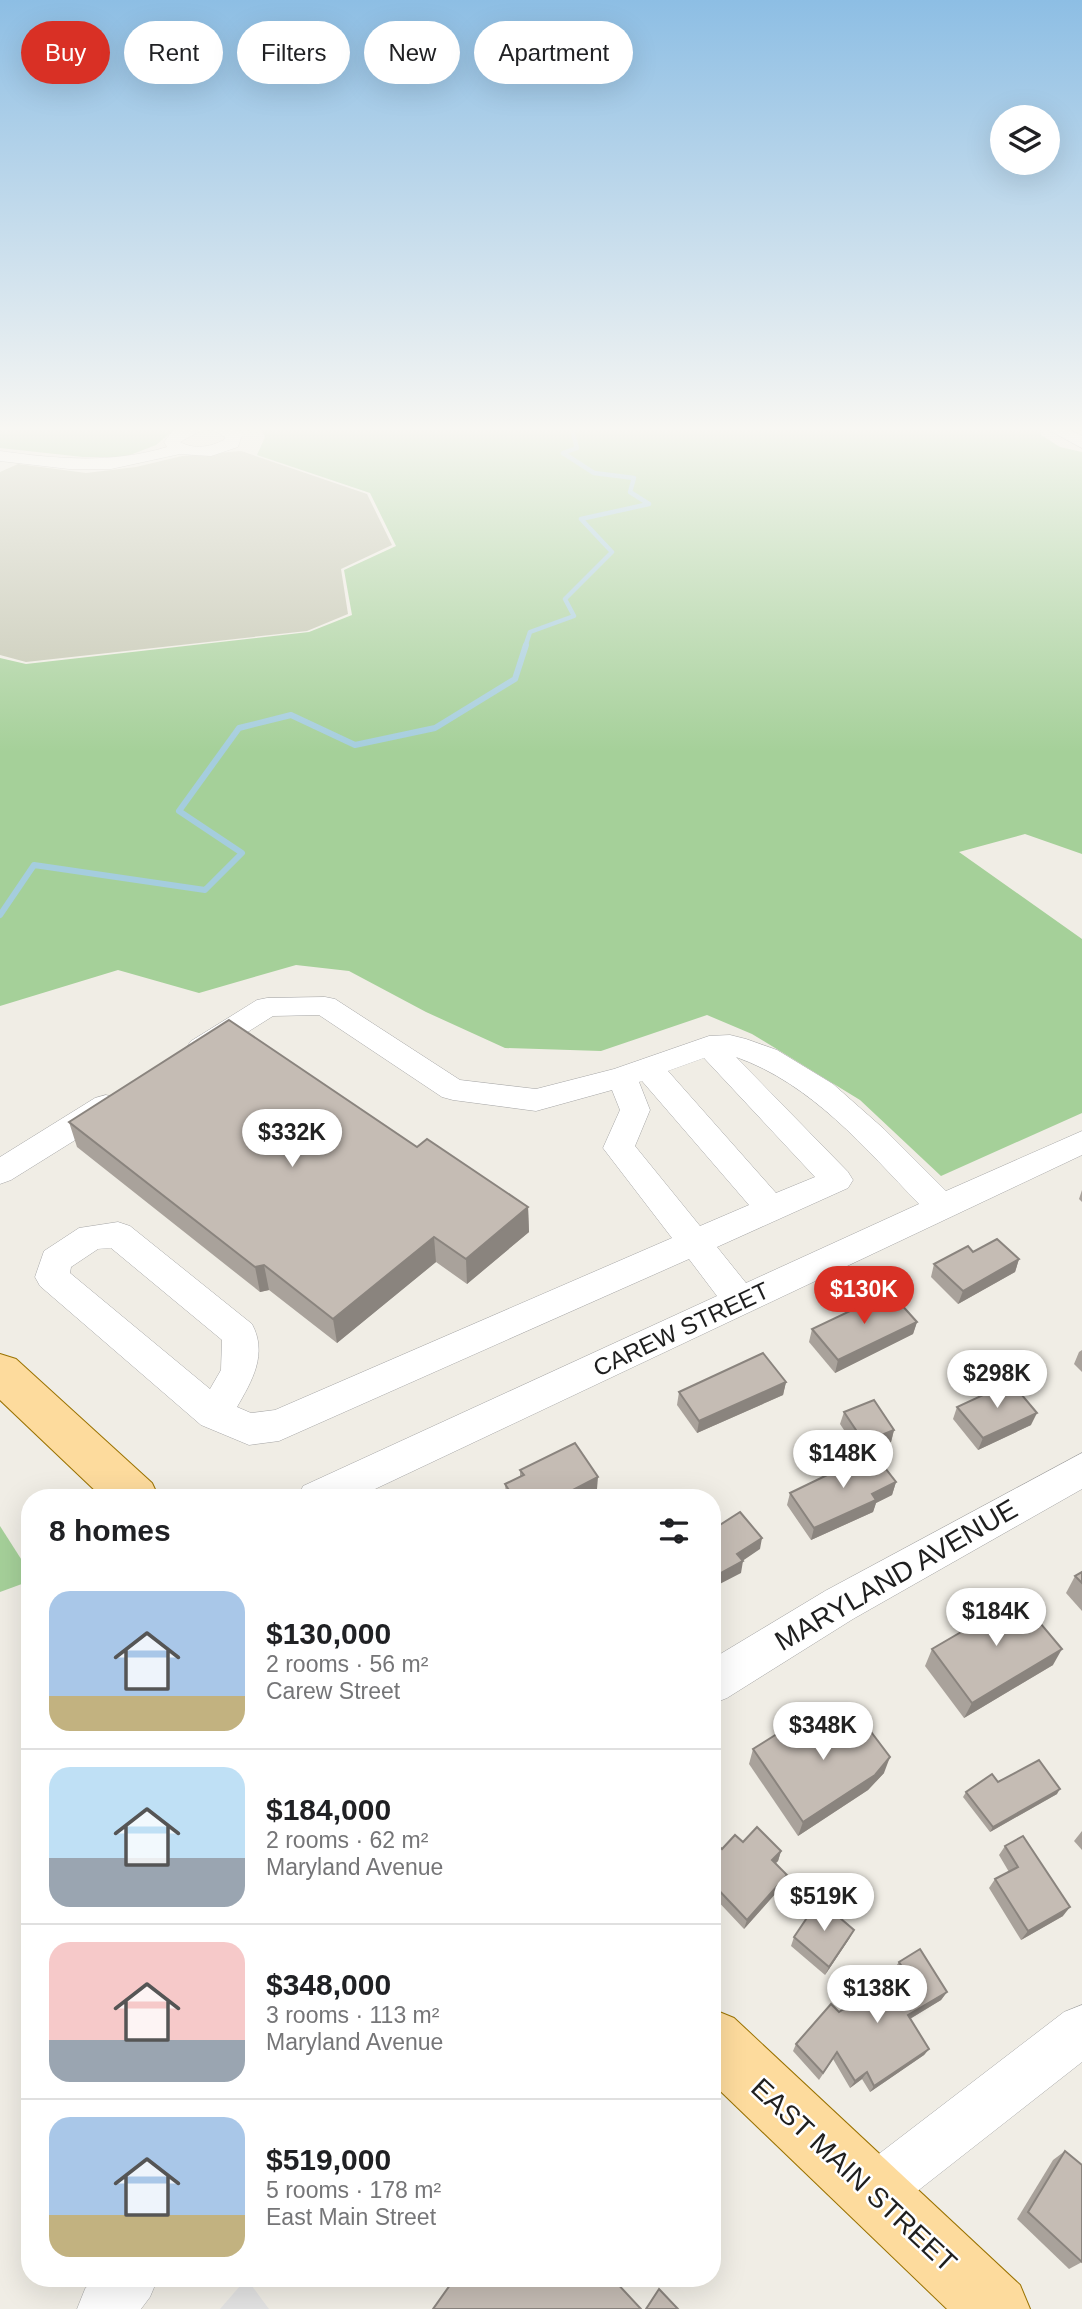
<!DOCTYPE html>
<html lang="en">
<head>
<meta charset="utf-8">
<style>
	body { margin:0; font-family:Helvetica,sans-serif; background:#f2f2f2; color:#202124; height:100vh; display:flex; flex-direction:column; font-size:26px; white-space:nowrap }
	* { box-sizing:border-box; margin:0 }
	p { font-size:23px; color:#757577 }
	.icon { flex:none; width:38px; height:38px; fill:none; stroke:currentColor; stroke-width:2; stroke-linecap:round; stroke-linejoin:round }
	.map { position:relative; flex:1; overflow:hidden }
	.sheet { position:absolute; left:21px; top:1489px; width:700px; height:798px; display:flex; flex-direction:column; background:#fff; border-radius:28px; box-shadow:0 7px 28px #0002 }
	.sheet>* { flex:none }
	.banner { position:absolute; left:21px; top:21px; width:700px; height:63px; display:flex; gap:14px }
	.controls { position:absolute; left:990px; top:105px; display:grid; gap:14px }
	.controls a { display:grid; place-items:center; width:70px; height:70px; border-radius:50%; background:#fff; box-shadow:0 7px 28px #0002; font-size:35px }
	.price { position:absolute; translate:-50% -60px; padding:0 16px; border-radius:24px; background:#fff; color:#222; font-size:23px; line-height:46px; filter:drop-shadow(0 2px 4px #0008) }
	.price::after { content:''; position:absolute; left:50%; top:42px; width:21px; height:16px; margin-left:-10px; background:inherit; clip-path:polygon(0 0,100% 0,50% 100%) }
	.price.active { background:#d93025; color:#fff }
	ul { padding:0; list-style:none }
	li { display:flex; align-items:center; gap:21px; height:175px; padding:0 28px }
	li+li { border-top:2px solid #e0e0e0 }
	li span { display:grid; place-items:center; flex:none; width:196px; height:140px; border-radius:21px; color:#555 }
	li>.icon { margin-inline-start:auto }
	span .icon { width:84px; height:84px; fill:#fffc; stroke-width:1 }
	li b { font-size:30px }
	h2 { display:flex; justify-content:space-between; align-items:center; height:84px; padding:0 28px; font-size:30px }
	.pill { padding:0 24px; border-radius:32px; background:#fff; box-shadow:0 7px 28px #0002; font-size:24px; line-height:63px }
	.pill.active { background:#d93025; color:#fff }
	.map>svg:first-child { display:block }
	.construction { fill:#c3c5b0 }
	.forest { fill:#a5d099 }
	.parking { fill:#e3e3e3 }
	.lines { fill:none; stroke-linecap:round; stroke-linejoin:round }
	.stream-far1 { stroke:#a5cdde; stroke-width:4.5 }
	.stream { stroke:#a5cdde; stroke-width:6 }
	.minor-casing { stroke:#a6a6a6; stroke-width:1 }
	.major-casing { stroke:#9a7200; stroke-width:2 }
	.minor { fill:#fff; fill-rule:evenodd }
	.major { fill:#fddb9d; fill-rule:evenodd }
	.wall { fill:#a9a29b }
	.shaded-wall { fill:#8a847e }
	.building { fill:#c5bcb4; stroke:#8a847e; stroke-width:2 }
	.labels { text-anchor:middle; dominant-baseline:central; stroke-width:5; stroke-linejoin:round; paint-order:stroke }
	.street-label { font-size:24px; fill:#1f1f1f; stroke:#fff }
	.near-street-label { font-size:28px; fill:#1f1f1f; stroke:#fff }
</style>
</head>
<body>
<div class="map">
<svg width="1082" height="2309" viewBox="0 0 1082 2309">
	<rect width="100%" height="100%" fill="#f0ede5"/>
	<path class="construction" d="M241,451L367,494L392,545L341,569L348,614L307,631L26,662L0,655V472L18,464L86,473L136,467L182,456Z"/>
	<g class="forest">
		<path d="M0,429H175L156,445L125,457H83L0,448Z"/>
		<path d="M261,429H1040L1041,435L1060,447L1082,452V854L1025,834L959,852L1082,939V1113L941,1176L860,1100L752,1034L707,1015L601,1051L505,1048L426,1012L349,971L296,965L199,993L118,970L0,1006V658L26,664L309,632L352,615L344,570L396,546L370,493L257,455L265,437Z"/>
		<path d="M0,1526L30,1573V1581L0,1592Z"/>
	</g>
	<path class="parking" d="M246,2278L269,2309H220L246,2279Z"/>
	<g class="lines">
		<path class="stream-far1" d="M525,647L530,632L574,616L565,599L612,552L581,519L649,504L630,492L634,478L594,473L563,453L577,448L572,430L579,429"/>
		<path class="stream" d="M0,915L34,865L205,890L242,853L179,811L239,728L291,715L355,745L435,728L515,679L526,645"/>
		<g class="minor-casing">
			<g id="minor">
				<path d="M178,429H204L180,442C195,450 210,447 224,440L225,437L211,429H235L242,435L238,447L211,456L180,454L111,469H69L0,461V451C57,459 111,464 167,447L164,442L172,432Z"/>
				<path d="M1047,429H1068L1082,436V448Z"/>
				<path d="M325,997L335,999L460,1080L536,1089L614,1069L709,1036L730,1035L746,1039L777,1050L833,1084L884,1129L946,1191L1082,1131V1155L356,1498H298L303,1486L717,1296L689,1259L279,1441L249,1445L201,1425L40,1286L35,1277L44,1251L79,1228L118,1222L130,1226L252,1324C268,1354 252,1381 237,1407L251,1413L275,1410L672,1238L603,1148L620,1110L612,1090L536,1111L453,1100L442,1097L319,1015L273,1016L211,1055L201,1058L191,1055L186,1048L191,1041L257,1000L267,998ZM736,1057C812,1084 865,1148 919,1204L746,1283L717,1247L848,1188L853,1180L848,1172ZM704,1058L815,1177L776,1193L668,1071ZM642,1081L749,1205L700,1226L635,1146L650,1110L639,1082ZM111,1248L222,1340L221,1370L210,1389L70,1273L71,1267L98,1249Z"/>
				<path d="M106,1095L117,1098L121,1106L117,1114L11,1180L0,1184V1157L95,1098Z"/>
				<path d="M1082,1453V1489L853,1619L727,1698L712,1704V1659L825,1591Z"/>
				<path d="M1082,2005V2062L892,2211L873,2219L854,2211L846,2192L854,2173L1064,2012Z"/>
				<path d="M94,2278H158L150,2297L141,2309H77L85,2289Z"/>
			</g>
		</g>
		<g class="major-casing">
			<g id="major">
				<path d="M0,1354L16,1359L152,1483L159,1498H103L0,1400Z"/>
				<path d="M712,2009L734,2018L1020,2285L1030,2309H947L712,2083Z"/>
			</g>
		</g>
		<use href="#minor" class="minor"/>
		<use href="#major" class="major"/>
	</g>
	<g class="wall">
		<path d="M69,1122L417,1147L528,1207L529,1232L467,1284L436,1262L337,1343L269,1290L260,1292L77,1147Z"/>
		<path d="M1082,1190V1202L1079,1199Z"/>
		<path d="M973,1252L1019,1259L1015,1272L958,1304L931,1277L934,1264Z"/>
		<path d="M917,1322L913,1334L835,1373L809,1342L812,1329Z"/>
		<path d="M1082,1350V1372L1074,1364L1079,1352Z"/>
		<path d="M786,1382L783,1395L697,1433L677,1405L679,1392Z"/>
		<path d="M957,1407L1031,1425L978,1450L953,1419Z"/>
		<path d="M844,1412L894,1430L891,1442L860,1454L840,1424Z"/>
		<path d="M845,1462L896,1482L892,1495L876,1503L873,1512L811,1540L787,1505L790,1493L844,1467Z"/>
		<path d="M520,1470L597,1489L579,1498H507L506,1496L505,1484L520,1476Z"/>
		<path d="M1082,1572V1611L1066,1593L1075,1576Z"/>
		<path d="M981,1613L1053,1665L964,1718L925,1666L932,1649L976,1623Z"/>
		<path d="M788,1743L884,1773L868,1790L798,1836L749,1764L753,1749Z"/>
		<path d="M998,1782L1057,1794L990,1832L963,1797L966,1792Z"/>
		<path d="M1082,1831V1850L1074,1841Z"/>
		<path d="M712,1840L722,1849L743,1842L781,1851L778,1861L776,1863L784,1884L744,1929L712,1895Z"/>
		<path d="M1005,1846L1063,1916L1021,1940L989,1888L995,1879L1009,1872L999,1855Z"/>
		<path d="M854,1930L849,1939L825,1975L791,1946L794,1937Z"/>
		<path d="M899,1962L947,1992L941,2000L910,2019L929,2049L924,2055L870,2092L862,2079L850,2088L833,2059L819,2080L793,2051L796,2044L839,2012L897,1974L894,1969Z"/>
		<path d="M1065,2151L1082,2262L1069,2269L1017,2219L1053,2160Z"/>
	</g>
	<g class="shaded-wall">
		<path d="M528,1207L529,1232L467,1284L466,1259Z"/>
		<path d="M434,1237L436,1262L337,1343L333,1319Z"/>
		<path d="M1019,1259L1015,1272L958,1304L963,1291Z"/>
		<path d="M264,1265L269,1290L260,1292L255,1267Z"/>
		<path d="M917,1322L913,1334L835,1373L838,1360Z"/>
		<path d="M786,1382L783,1395L697,1433L699,1421Z"/>
		<path d="M1037,1413L1031,1425L978,1450L983,1438Z"/>
		<path d="M894,1430L891,1442L860,1454L864,1442Z"/>
		<path d="M598,1477L597,1489L579,1498H570L571,1491Z"/>
		<path d="M896,1482L892,1495L876,1503L873,1512L811,1540L814,1528L872,1494Z"/>
		<path d="M762,1538L760,1549L738,1564L743,1561L741,1573L712,1588V1578L737,1554Z"/>
		<path d="M1062,1649L1053,1665L964,1718L972,1703Z"/>
		<path d="M890,1757L884,1773L868,1790L798,1836L803,1822Z"/>
		<path d="M1060,1789L1057,1794L990,1832L993,1827Z"/>
		<path d="M781,1851L778,1861L769,1869L772,1860Z"/>
		<path d="M787,1875L784,1884L744,1929L747,1920Z"/>
		<path d="M1070,1907L1063,1916L1021,1940L1028,1931Z"/>
		<path d="M854,1930L849,1939L825,1975L829,1967Z"/>
		<path d="M947,1992L941,2000L903,2023L908,2015Z"/>
		<path d="M929,2049L924,2055L870,2092L874,2086Z"/>
		<path d="M867,2072L862,2079L850,2088L855,2081Z"/>
	</g>
	<g class="building">
		<path d="M229,1020L417,1147L427,1139L528,1207L466,1259L434,1237L333,1319L264,1265L255,1267L69,1122Z"/>
		<path d="M997,1239L1019,1259L963,1291L934,1264L968,1246L973,1252Z"/>
		<path d="M890,1292L917,1322L838,1360L812,1329Z"/>
		<path d="M763,1353L786,1382L699,1421L679,1392Z"/>
		<path d="M1011,1382L1037,1413L983,1438L957,1407Z"/>
		<path d="M874,1400L894,1430L864,1442L844,1412Z"/>
		<path d="M575,1443L598,1477L571,1491L575,1498H514L505,1484L524,1475L520,1470Z"/>
		<path d="M871,1450L896,1482L872,1494L876,1500L814,1528L790,1493L848,1465L845,1462Z"/>
		<path d="M740,1512L762,1538L737,1554L743,1561L712,1578V1530Z"/>
		<path d="M1082,1572V1583L1075,1576Z"/>
		<path d="M1015,1593L1062,1649L972,1703L932,1649L985,1618L981,1613Z"/>
		<path d="M850,1704L890,1757L875,1775L803,1822L753,1749L780,1732L788,1743Z"/>
		<path d="M1039,1760L1060,1789L993,1827L966,1792L992,1774L998,1782Z"/>
		<path d="M757,1827L781,1851L772,1860L787,1875L747,1920L712,1883V1840L722,1849L735,1835L743,1842Z"/>
		<path d="M1023,1836L1070,1907L1028,1931L995,1879L1018,1867L1005,1846Z"/>
		<path d="M819,1900L854,1930L829,1967L794,1937Z"/>
		<path d="M920,1949L947,1992L908,2015L929,2049L874,2086L867,2072L855,2081L837,2052L823,2073L796,2044L831,2004L839,2012L904,1970L899,1962Z"/>
		<path d="M1065,2151L1082,2165V2262L1028,2212Z"/>
		<path d="M455,2278H614V2280L641,2309H433Z"/>
		<path d="M659,2289L678,2309H646Z"/>
	</g>
	<linearGradient id="sky" x2="0" y2="1"><stop stop-color="#8dbee4"/><stop offset="0.57" stop-color="#f8f7f3"/><stop offset="1" stop-color="#f8f7f3" stop-opacity="0"/></linearGradient>
	<rect width="1082" height="753" fill="url(#sky)"/>
	<g class="labels">
		<g class="street-label">
			<text transform="translate(681 1329) rotate(-25)">CAREW STREET</text>
		</g>
		<g class="near-street-label">
			<text transform="translate(896 1575) rotate(-30)">MARYLAND AVENUE</text>
			<text transform="translate(854 2175) rotate(43)">EAST MAIN STREET</text>
		</g>
	</g>
</svg>
<div class="controls">
<a><svg class="icon" aria-label="layers" viewBox="0 0 24 24"><path d="M12 4l9 5-9 5-9-5zM3 14l9 5 9-5"/></svg></a>
</div>
<b class="price" style="left:292px;top:1169px">$332K</b>
<b class="price active" style="left:864px;top:1326px">$130K</b>
<b class="price" style="left:997px;top:1410px">$298K</b>
<b class="price" style="left:843px;top:1490px">$148K</b>
<b class="price" style="left:996px;top:1648px">$184K</b>
<b class="price" style="left:823px;top:1762px">$348K</b>
<b class="price" style="left:824px;top:1933px">$519K</b>
<b class="price" style="left:877px;top:2025px">$138K</b>
<div class="banner">
<a class="pill active">Buy</a>
<a class="pill">Rent</a>
<a class="pill">Filters</a>
<a class="pill">New</a>
<a class="pill">Apartment</a>
</div>
<section class="sheet">
<h2>8 homes<svg class="icon" aria-label="filters" viewBox="0 0 24 24"><path d="M4 7h16M4 17h16"/><circle cx="9" cy="7" r="2"/><circle cx="15" cy="17" r="2"/></svg></h2>
<ul>
<li><span style="background:linear-gradient(#a9c7e8 75%,#c2b280 0)"><svg class="icon" aria-label="home" viewBox="0 0 24 24"><path d="M3 11l9-7 9 7M6 9v11h12V9"/></svg></span><div><b>$130,000</b><p>2 rooms · 56 m²</p><p>Carew Street</p></div></li>
<li><span style="background:linear-gradient(#bfe0f5 65%,#9aa5b1 0)"><svg class="icon" aria-label="home" viewBox="0 0 24 24"><path d="M3 11l9-7 9 7M6 9v11h12V9"/></svg></span><div><b>$184,000</b><p>2 rooms · 62 m²</p><p>Maryland Avenue</p></div></li>
<li><span style="background:linear-gradient(#f6c9c9 70%,#9aa5b1 0)"><svg class="icon" aria-label="home" viewBox="0 0 24 24"><path d="M3 11l9-7 9 7M6 9v11h12V9"/></svg></span><div><b>$348,000</b><p>3 rooms · 113 m²</p><p>Maryland Avenue</p></div></li>
<li><span style="background:linear-gradient(#a9c7e8 70%,#c2b280 0)"><svg class="icon" aria-label="home" viewBox="0 0 24 24"><path d="M3 11l9-7 9 7M6 9v11h12V9"/></svg></span><div><b>$519,000</b><p>5 rooms · 178 m²</p><p>East Main Street</p></div></li>
</ul>
</section>
</div>
</body>
</html>
